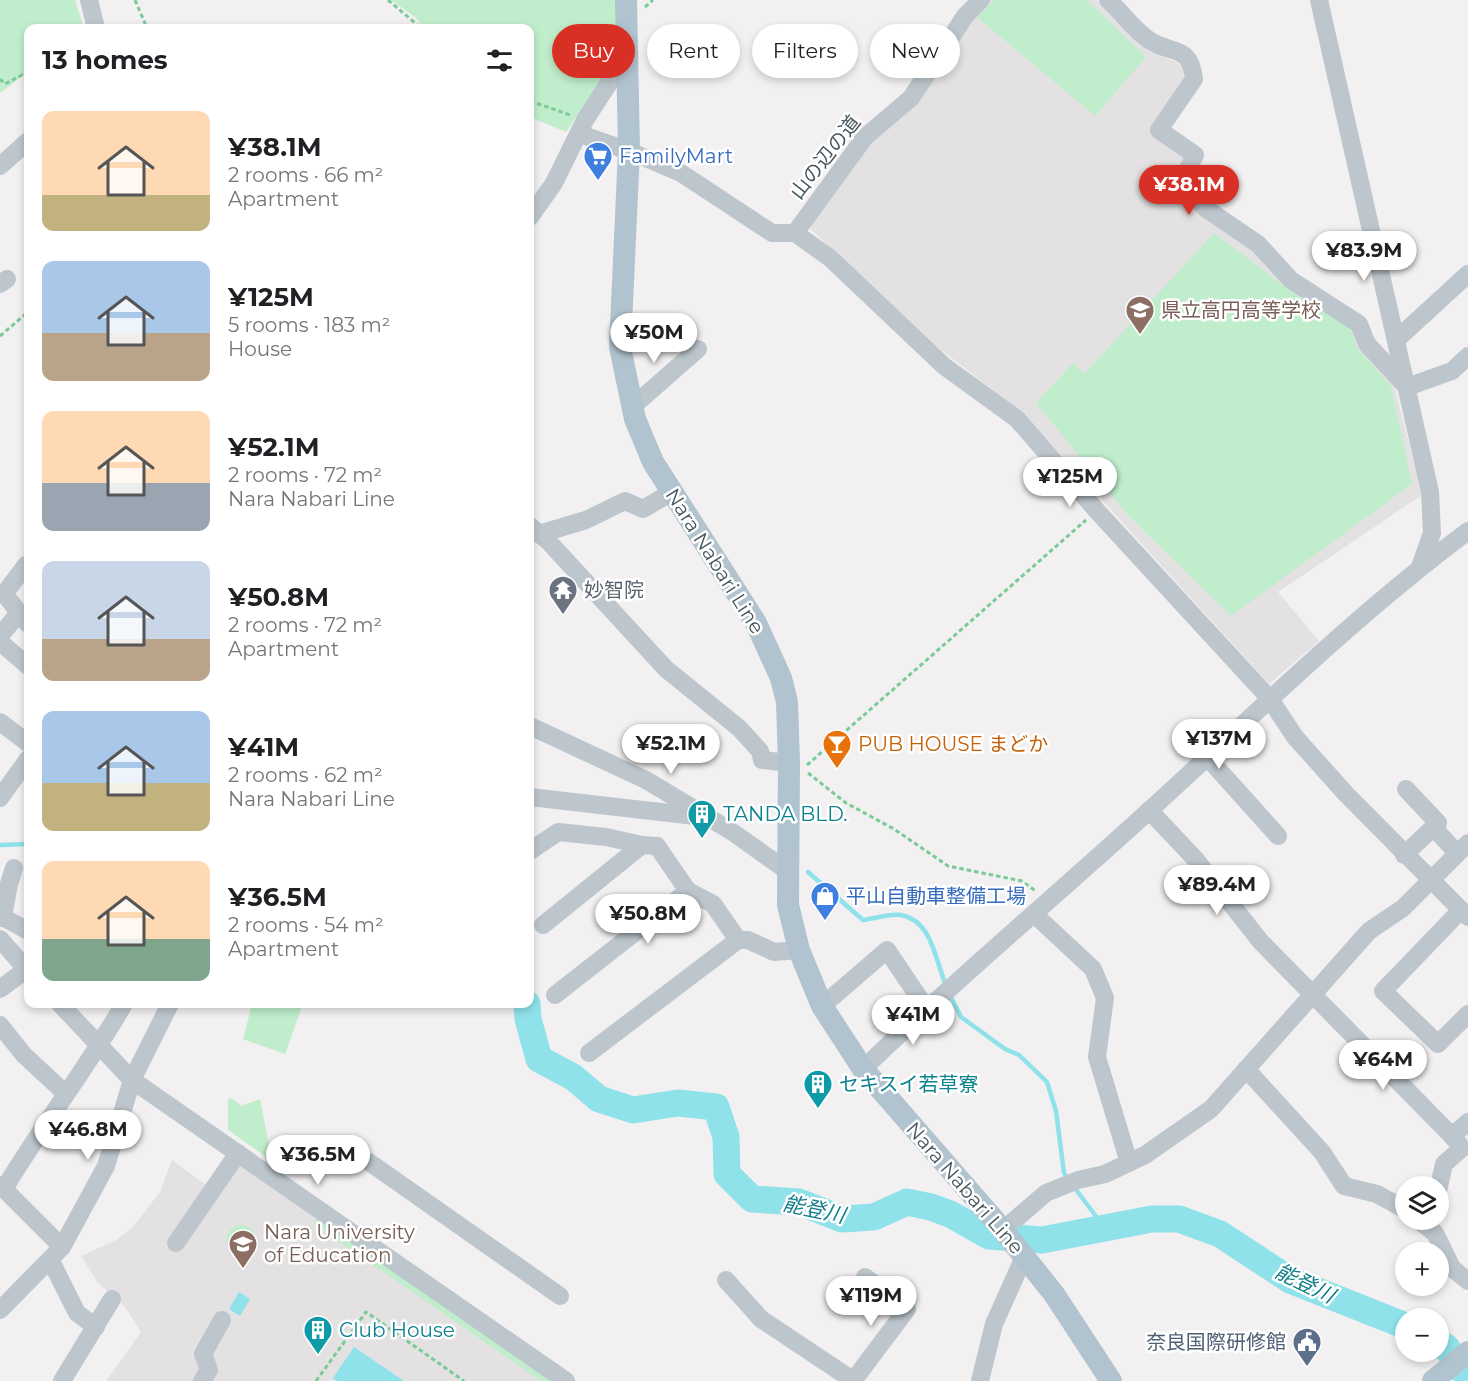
<!DOCTYPE html>
<html lang="en">
<head>
<meta charset="utf-8">
<style>
	body { margin:0; font-family:Montserrat,"Noto Sans JP",sans-serif; background:#f6f6f6; color:#202124; height:100vh; display:flex; flex-direction:column; font-size:22px; white-space:nowrap }
	* { box-sizing:border-box; margin:0 }
	p { font-size:20px; color:#757577 }
	.icon { flex:none; width:33px; height:33px; fill:none; stroke:currentColor; stroke-width:2; stroke-linecap:round; stroke-linejoin:round }
	.map { position:relative; flex:1; overflow:hidden }
	.details { position:absolute; left:24px; top:24px; width:510px; height:984px; display:flex; flex-direction:column; background:#fff; border-radius:12px; box-shadow:0 3px 9px #0003 }
	.details>* { flex:none }
	.top-card { position:absolute; left:552px; top:24px; width:570px; height:54px; display:flex; gap:12px }
	.fabs { position:absolute; left:1395px; top:1176px; display:grid; gap:12px }
	.fabs a { display:grid; place-items:center; width:54px; height:54px; border-radius:50%; background:#fff; box-shadow:0 3px 9px #0003; font-size:30px }
	.price { position:absolute; translate:-50% -51px; padding:0 14px; border-radius:21px; background:#fff; color:#222; font-size:20px; line-height:39px; filter:drop-shadow(0 2px 3px #0008) }
	.price::after { content:''; position:absolute; left:50%; top:36px; width:18px; height:14px; margin-left:-9px; background:inherit; clip-path:polygon(0 0,100% 0,50% 100%) }
	.price.on { background:#d93025; color:#fff }
	ul { padding:0; list-style:none }
	li { display:flex; align-items:center; gap:18px; height:150px; padding:0 18px }
	li span { display:grid; place-items:center; flex:none; width:168px; height:120px; border-radius:12px; color:#555 }
	li>.icon { margin-inline-start:auto }
	span .icon { width:72px; height:72px; fill:#fffc; stroke-width:1 }
	li b { font-size:26px }
	h2 { display:flex; justify-content:space-between; align-items:center; height:72px; padding:0 18px; font-size:26px }
	.chip { padding:0 21px; border-radius:27px; background:#fff; box-shadow:0 3px 9px #0003; font-size:21px; line-height:54px }
	.chip.on { background:#d93025; color:#fff }
	.map>svg:first-child { display:block }
	.education { fill:#e3e1e2 }
	.green { fill:#c0eecc }
	.water { fill:#8fe2e9 }
	.lines { fill:none; stroke-linecap:round; stroke-linejoin:round }
	.stream { stroke:#8fe2e9; stroke-width:4.5 }
	.river { stroke:#8fe2e9; stroke-width:27 }
	.path { stroke:#79cb98; stroke-width:3; stroke-dasharray:4.5 3; stroke-linecap:butt }
	.minor { stroke:#bcc6cc; stroke-width:18 }
	.major { stroke:#b1c3ce; stroke-width:22 }
	.labels { text-anchor:middle; dominant-baseline:central; stroke-width:5; stroke-linejoin:round; paint-order:stroke }
	.shop-label { font-size:20px; fill:#366cbe; stroke:#fff; text-anchor:start }
	.street-label { font-size:20px; fill:#48565d; stroke:#fff }
	.education-label { font-size:20px; fill:#785e54; stroke:#fff; text-anchor:start }
	.worship-label { font-size:20px; fill:#5b616d; stroke:#fff; text-anchor:start }
	.food-label { font-size:20px; fill:#c56008; stroke:#fff; text-anchor:start }
	.culture-label { font-size:20px; fill:#0d838f; stroke:#fff; text-anchor:start }
	.service-label { font-size:20px; fill:#4e5e75; stroke:#fff; text-anchor:end }
	.water-label { font-size:21px; font-style:italic; fill:#117f89; stroke:#fff }
</style>
</head>
<body>
<div class="map">
<svg width="1468" height="1381" viewBox="0 0 1468 1381">
	<rect width="100%" height="100%" fill="#f2f0f0"/>
	<g class="education">
		<path d="M987,0H1097L1148,51L1177,62L1183,69L1185,82L1153,133L1187,159L1178,181L1352,324L1394,384L1422,495L1278,592L1319,641L1269,684L1022,412L936,346L806,225L879,130Z"/>
		<path d="M236,1157L557,1381H106L141,1332L126,1308L98,1283L81,1256L116,1240L133,1227L160,1192L172,1160L213,1190Z"/>
	</g>
	<g class="green">
		<path d="M0,0H75L84,28H28V72L0,93Z"/>
		<path d="M391,0H616L618,55L566,132L530,117V28H424L416,18Z"/>
		<path d="M995,0H1087L1146,57L1095,116L977,17Z"/>
		<path d="M1214,233L1289,290L1350,328L1357,348L1391,386L1412,484L1231,616L1126,513L1036,403L1073,363L1085,373Z"/>
		<path d="M252,1004H303L285,1054L243,1039Z"/>
		<path d="M228,1098L233,1099L241,1106L260,1099L272,1161L228,1130Z"/>
		<path d="M319,1215L557,1381H541L314,1224Z"/>
		<circle cx="241" cy="1239" r="14"/>
	</g>
	<g class="water">
		<path d="M239,1292L250,1299L240,1316L229,1309Z"/>
		<path d="M354,1347L404,1381H337L333,1378Z"/>
	</g>
	<g class="lines">
		<g class="stream">
			<path d="M0,845L28,844"/>
			<path d="M808,872L863,920C873,919 890,913 901,915C933,921 935,961 946,985"/>
			<path d="M950,995L961,1017L1005,1049L1019,1055L1047,1082L1056,1111L1064,1173L1069,1180"/>
			<path d="M1074,1187L1104,1227"/>
		</g>
		<g class="river">
			<path d="M527,1004L528,1019L539,1059L573,1077L599,1099L633,1110L678,1103L716,1107L726,1137L727,1174L752,1199L799,1202L842,1219L874,1217L907,1202L931,1207L950,1214L989,1236L1042,1240L1152,1219H1179L1220,1234L1290,1280L1406,1326"/>
			<path d="M1438,1343L1446,1347L1468,1378"/>
		</g>
		<g class="path">
			<path d="M135,0L147,28"/>
			<path d="M388,0L421,28"/>
			<path d="M645,7L653,0"/>
			<path d="M0,79L5,84L22,75L28,81"/>
			<path d="M530,101L570,115"/>
			<path d="M0,336L28,312"/>
			<path d="M807,765L1086,520"/>
			<path d="M808,773L846,803L894,829L948,866L1022,881L1037,892"/>
			<path d="M316,1381L366,1312L464,1381"/>
		</g>
		<g class="minor">
			<path d="M89,0L96,28"/>
			<path d="M1108,0C1122,12 1133,29 1149,40C1170,55 1190,43 1194,79L1159,130L1195,155L1183,179L1205,208L1258,244L1291,280L1359,324L1367,344L1407,387L1452,371L1468,356"/>
			<path d="M1319,0L1430,492L1432,533L1420,567"/>
			<path d="M580,134L629,151L681,173L772,233H795L830,258L944,366L1017,419L1097,511L1270,699L1295,737L1346,794L1468,917"/>
			<path d="M0,166L28,141"/>
			<path d="M530,217L554,183L585,120L627,55"/>
			<path d="M795,233L865,137L911,98L965,16L981,0"/>
			<path d="M0,284L7,279"/>
			<path d="M1396,340L1468,274"/>
			<path d="M632,407L698,349"/>
			<path d="M530,526L548,541L666,669L739,728L760,751L762,760L789,763"/>
			<path d="M539,534L586,520L625,501L643,509L672,492"/>
			<path d="M26,565L4,594C14,604 18,614 28,624"/>
			<path d="M0,636L18,614"/>
			<path d="M0,642L28,666"/>
			<path d="M0,722L28,743"/>
			<path d="M530,726L646,780L731,831L786,870"/>
			<path d="M1207,757L1278,836"/>
			<path d="M530,797L704,817"/>
			<path d="M0,798L28,759"/>
			<path d="M1149,810L1197,861L1261,942L1452,1136L1462,1148L1444,1164L1438,1191"/>
			<path d="M1433,827L1457,853"/>
			<path d="M530,851L558,832L606,837L642,845"/>
			<path d="M1404,855L1438,823L1406,789"/>
			<path d="M1461,910L1383,991L1438,1044L1468,1014"/>
			<path d="M1034,914L1093,969L1105,998L1097,1057L1129,1163"/>
			<path d="M3,917L28,931"/>
			<path d="M0,918L3,917L9,884L14,868"/>
			<path d="M543,925L642,845L657,846L688,891"/>
			<path d="M0,939L28,971"/>
			<path d="M0,989L27,969"/>
			<path d="M555,995L688,891L713,904L738,940"/>
			<path d="M60,1004L132,1080L566,1381"/>
			<path d="M822,1006L887,950L926,1008"/>
			<path d="M0,1025L24,1055L66,1094"/>
			<path d="M589,1053L738,940H748L774,952L799,950"/>
			<path d="M863,1069C956,979 1056,896 1152,808C1255,714 1356,615 1468,531"/>
			<path d="M1246,1069L1322,1152L1344,1186L1377,1194L1406,1210"/>
			<path d="M1452,1136L1468,1122"/>
			<path d="M369,1162L560,1296"/>
			<path d="M0,1185L62,1247"/>
			<path d="M4,1189C42,1126 87,1068 124,1004"/>
			<path d="M1418,1220L1435,1233L1452,1268L1468,1281"/>
			<path d="M1003,1230L1046,1193L1078,1180L1105,1174L1145,1155L1211,1109L1369,931L1403,908L1468,843"/>
			<path d="M176,1243L238,1153"/>
			<path d="M51,1261L77,1313L96,1327"/>
			<path d="M726,1280L761,1319L854,1381"/>
			<path d="M0,1310L62,1247L106,1166L132,1080L170,1004"/>
			<path d="M62,1381L112,1299"/>
			<path d="M202,1381L209,1370L203,1354L222,1320"/>
			<path d="M853,1381L907,1309L865,1277"/>
			<path d="M980,1381L994,1324L1024,1257"/>
		</g>
		<g class="major">
			<path d="M626,0L629,151L620,347L635,419L653,462L756,623L781,678L787,702L789,763L788,905L799,950L822,1006L863,1069L1003,1230L1054,1294L1111,1381"/>
			<path d="M1433,1381L1468,1352"/>
		</g>
	</g>
	<defs>
		<g id="supermarket-pin" transform="scale(1.5)"><path d="M0 17L-7.5 6A9.5 9.5 0 1 1 7.5 6Z" fill="#3f7fe0" stroke="#fff"/><path d="M-6-5.5h2.5l.6 2H6L4.5 2H-2.5L-4.4-4H-6ZM-1.5 3.2a1.3 1.3 0 1 0 .1 0ZM3 3.2a1.3 1.3 0 1 0 .1 0Z" fill="#fff"/></g>
		<g id="school-pin" transform="scale(1.5)"><path d="M0 17L-7.5 6A9.5 9.5 0 1 1 7.5 6Z" fill="#8d6e63" stroke="#fff"/><path d="M0-5L7-2L0 1L-7-2ZM-4 1L0 2.5L4 1V4Q0 6-4 4Z" fill="#fff"/></g>
		<g id="temple-pin" transform="scale(1.5)"><path d="M0 17L-7.5 6A9.5 9.5 0 1 1 7.5 6Z" fill="#6b7280" stroke="#fff"/><path d="M0-6L5-2H3V0L6.5 2.5H4V6H1.5V3h-3V6H-4V2.5H-6.5L-3 0V-2H-5Z" fill="#fff"/></g>
		<g id="bar-pin" transform="scale(1.5)"><path d="M0 17L-7.5 6A9.5 9.5 0 1 1 7.5 6Z" fill="#e8710a" stroke="#fff"/><path d="M-6-5H6L.8 .8V4.5H3.5V6h-7V4.5H-.8V.8Z" fill="#fff"/></g>
		<g id="building-pin" transform="scale(1.5)"><path d="M0 17L-7.5 6A9.5 9.5 0 1 1 7.5 6Z" fill="#0f9aa8" stroke="#fff"/><path d="M-4-6H4V6H1V3H-1V6H-4ZM-2.5-4.3h1.7v1.8h-1.7ZM.8-4.3h1.7v1.8H.8ZM-2.5-1h1.7V.8h-1.7ZM.8-1h1.7V.8H.8Z" fill="#fff"/></g>
		<g id="shop-pin" transform="scale(1.5)"><path d="M0 17L-7.5 6A9.5 9.5 0 1 1 7.5 6Z" fill="#3f7fe0" stroke="#fff"/><path d="M-5-2.5h2.3a2.7 3.5 0 0 1 5.4 0H5L5.5 6h-11ZM-1.5-2.5h3a1.5 2.3 0 0 0-3 0Z" fill="#fff"/></g>
		<g id="university-pin" transform="scale(1.5)"><path d="M0 17L-7.5 6A9.5 9.5 0 1 1 7.5 6Z" fill="#8d6e63" stroke="#fff"/><path d="M0-5L7-2L0 1L-7-2ZM-4 1L0 2.5L4 1V4Q0 6-4 4Z" fill="#fff"/></g>
		<g id="civic-pin" transform="scale(1.5)"><path d="M0 17L-7.5 6A9.5 9.5 0 1 1 7.5 6Z" fill="#5c6f8a" stroke="#fff"/><path d="M-.6-6.5H3V-4.5H.6V-3L4-1V1h2V6H-6V1h2V-1L-.6-3ZM-1.2 2.5V6h2.4V2.5Z" fill="#fff"/></g>
	</defs>
	<g fill-rule="evenodd">
		<use href="#supermarket-pin" x="598" y="156"/>
		<use href="#school-pin" x="1140" y="310"/>
		<use href="#temple-pin" x="563" y="590"/>
		<use href="#bar-pin" x="837" y="744"/>
		<use href="#building-pin" x="702" y="814"/>
		<use href="#shop-pin" x="825" y="896"/>
		<use href="#building-pin" x="818" y="1084"/>
		<use href="#university-pin" x="243" y="1244"/>
		<use href="#building-pin" x="318" y="1330"/>
		<use href="#civic-pin" x="1307" y="1342"/>
	</g>
	<g class="labels">
		<g class="shop-label">
			<text x="619" y="156">FamilyMart</text>
			<text x="846" y="896">平山自動車整備工場</text>
		</g>
		<g class="street-label">
			<text transform="translate(825 157) rotate(-52)">山の辺の道</text>
			<text transform="translate(715 561) rotate(58)">Nara Nabari Line</text>
			<text transform="translate(965 1188) rotate(49)">Nara Nabari Line</text>
		</g>
		<g class="education-label">
			<text x="1161" y="310">県立高円高等学校</text>
			<text x="264" y="1232">Nara University<tspan x="264" dy="23">of Education</tspan></text>
		</g>
		<g class="worship-label">
			<text x="584" y="590">妙智院</text>
		</g>
		<g class="food-label">
			<text x="858" y="744">PUB HOUSE まどか</text>
		</g>
		<g class="culture-label">
			<text x="723" y="814">TANDA BLD.</text>
			<text x="839" y="1084">セキスイ若草寮</text>
			<text x="339" y="1330">Club House</text>
		</g>
		<g class="service-label">
			<text x="1286" y="1342">奈良国際研修館</text>
		</g>
		<g class="water-label">
			<text transform="translate(814 1209) rotate(12)">能登川</text>
			<text transform="translate(1305 1283) rotate(26)">能登川</text>
		</g>
	</g>
</svg>
<div class="fabs">
<a><svg class="icon" aria-label="layers" viewBox="0 0 24 24"><path d="M12 4l9 5-9 5-9-5zM3 14l9 5 9-5"/></svg></a>
<a>+</a>
<a>−</a>
</div>
<b class="price on" style="left:1189px;top:216px">¥38.1M</b>
<b class="price" style="left:1364px;top:282px">¥83.9M</b>
<b class="price" style="left:654px;top:364px">¥50M</b>
<b class="price" style="left:1070px;top:508px">¥125M</b>
<b class="price" style="left:1219px;top:770px">¥137M</b>
<b class="price" style="left:671px;top:775px">¥52.1M</b>
<b class="price" style="left:1217px;top:916px">¥89.4M</b>
<b class="price" style="left:648px;top:945px">¥50.8M</b>
<b class="price" style="left:913px;top:1046px">¥41M</b>
<b class="price" style="left:1383px;top:1091px">¥64M</b>
<b class="price" style="left:88px;top:1161px">¥46.8M</b>
<b class="price" style="left:318px;top:1186px">¥36.5M</b>
<b class="price" style="left:871px;top:1327px">¥119M</b>
<div class="top-card">
<a class="chip on">Buy</a>
<a class="chip">Rent</a>
<a class="chip">Filters</a>
<a class="chip">New</a>
</div>
<section class="details">
<h2>13 homes<svg class="icon" aria-label="filters" viewBox="0 0 24 24"><path d="M4 7h16M4 17h16"/><circle cx="9" cy="7" r="2"/><circle cx="15" cy="17" r="2"/></svg></h2>
<ul>
<li><span style="background:linear-gradient(#ffd9b3 70%,#c2b280 0)"><svg class="icon" aria-label="home" viewBox="0 0 24 24"><path d="M3 11l9-7 9 7M6 9v11h12V9"/></svg></span><div><b>¥38.1M</b><p>2 rooms · 66 m²</p><p>Apartment</p></div></li>
<li><span style="background:linear-gradient(#a9c7e8 60%,#b9a48a 0)"><svg class="icon" aria-label="home" viewBox="0 0 24 24"><path d="M3 11l9-7 9 7M6 9v11h12V9"/></svg></span><div><b>¥125M</b><p>5 rooms · 183 m²</p><p>House</p></div></li>
<li><span style="background:linear-gradient(#ffd9b3 60%,#9aa5b1 0)"><svg class="icon" aria-label="home" viewBox="0 0 24 24"><path d="M3 11l9-7 9 7M6 9v11h12V9"/></svg></span><div><b>¥52.1M</b><p>2 rooms · 72 m²</p><p>Nara Nabari Line</p></div></li>
<li><span style="background:linear-gradient(#c9d6e8 65%,#b9a48a 0)"><svg class="icon" aria-label="home" viewBox="0 0 24 24"><path d="M3 11l9-7 9 7M6 9v11h12V9"/></svg></span><div><b>¥50.8M</b><p>2 rooms · 72 m²</p><p>Apartment</p></div></li>
<li><span style="background:linear-gradient(#a9c7e8 60%,#c2b280 0)"><svg class="icon" aria-label="home" viewBox="0 0 24 24"><path d="M3 11l9-7 9 7M6 9v11h12V9"/></svg></span><div><b>¥41M</b><p>2 rooms · 62 m²</p><p>Nara Nabari Line</p></div></li>
<li><span style="background:linear-gradient(#ffd9b3 65%,#7fa58c 0)"><svg class="icon" aria-label="home" viewBox="0 0 24 24"><path d="M3 11l9-7 9 7M6 9v11h12V9"/></svg></span><div><b>¥36.5M</b><p>2 rooms · 54 m²</p><p>Apartment</p></div></li>
</ul>
</section>
</div>
</body>
</html>
